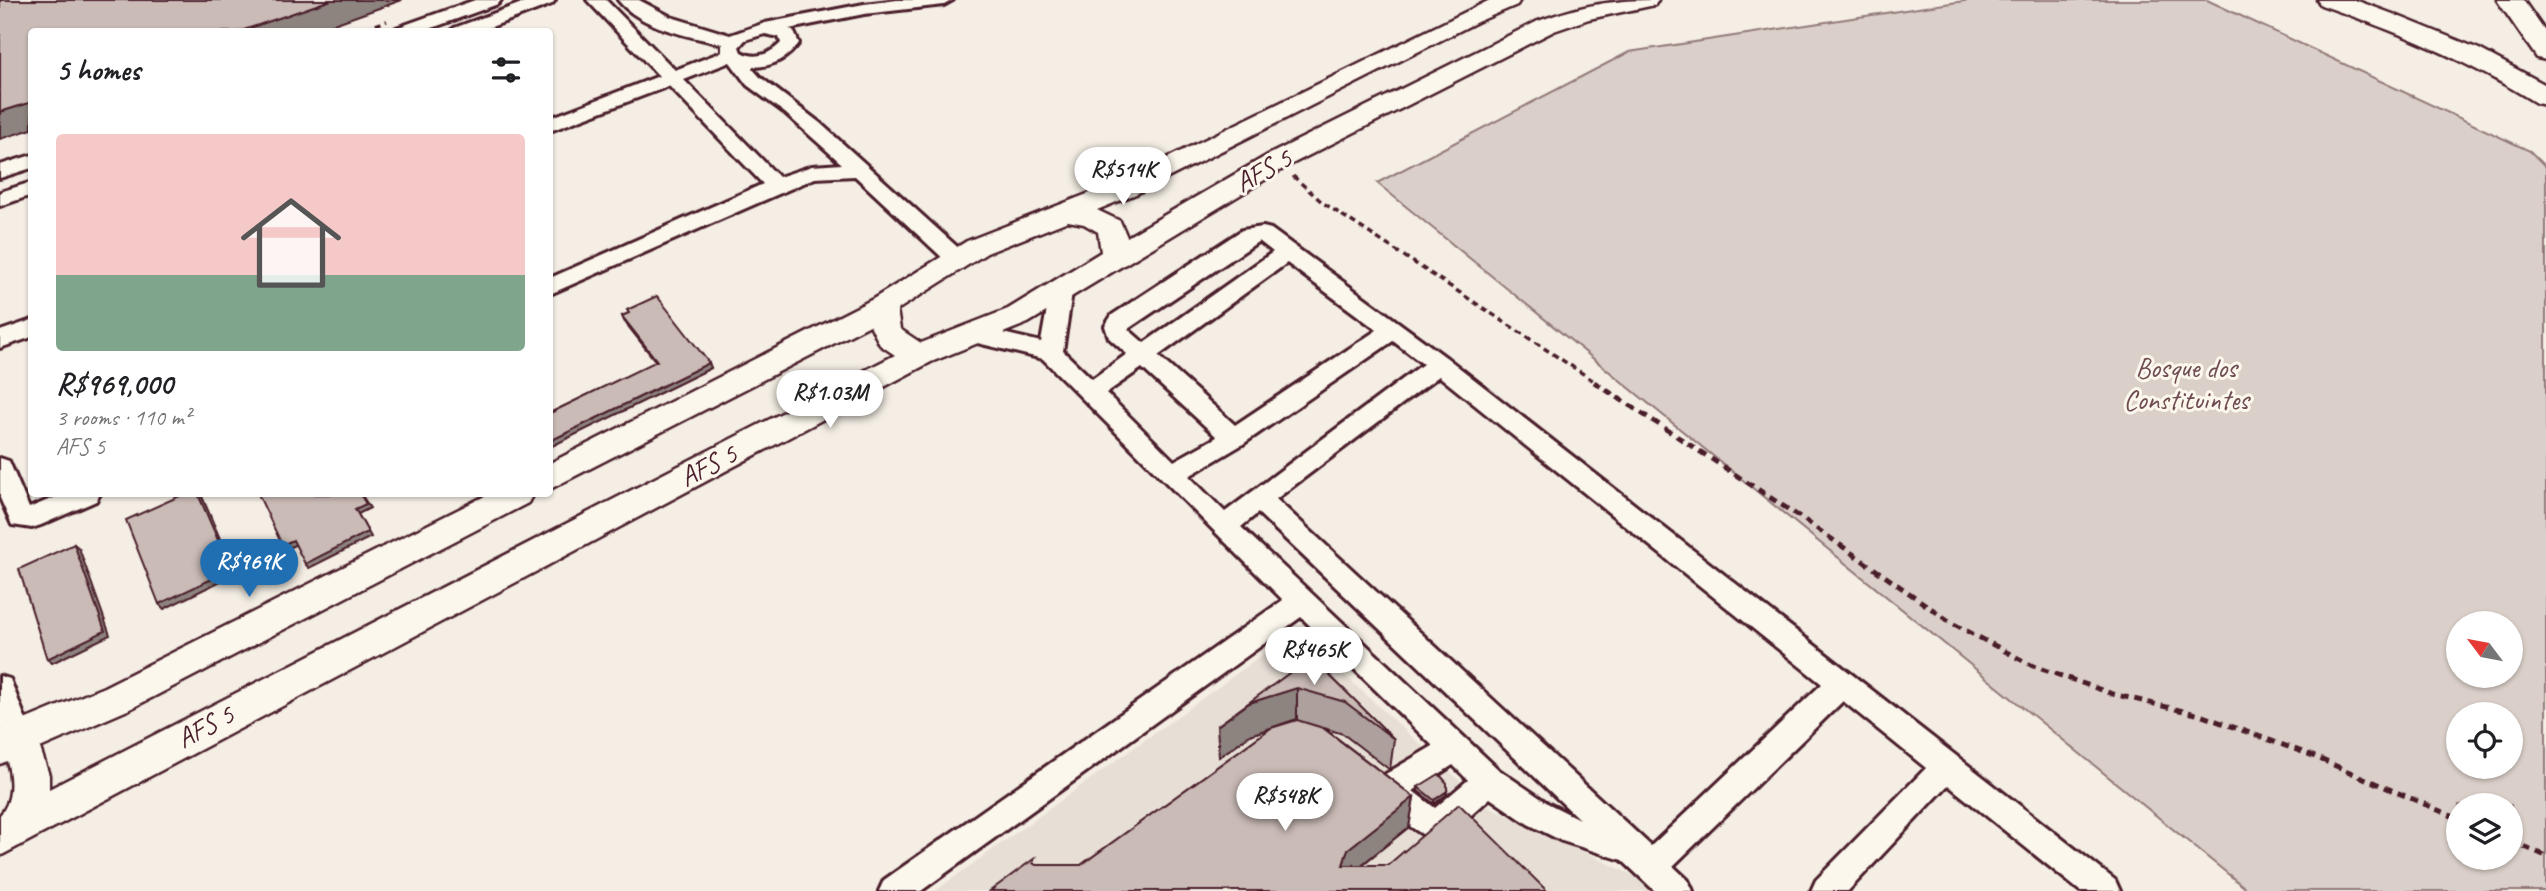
<!DOCTYPE html>
<html lang="en">
<head>
<meta charset="utf-8">
<style>
	body { margin:0; font-family:Caveat,sans-serif; background:#f2f2f2; color:#202124; height:100vh; display:flex; flex-direction:column; font-size:26px; white-space:nowrap }
	* { box-sizing:border-box; margin:0 }
	p { font-size:23px; color:#757577 }
	.icon { flex:none; width:38px; height:38px; fill:none; stroke:currentColor; stroke-width:2; stroke-linecap:round; stroke-linejoin:round }
	.map { position:relative; flex:1; overflow:hidden }
	.sheet { position:absolute; left:28px; top:28px; width:525px; height:469px; display:flex; flex-direction:column; background:#fff; border-radius:7px; box-shadow:0 2px 5px #0004 }
	.sheet>* { flex:none }
	.needle { width:46px; rotate:302deg }
	.fabs { position:absolute; left:2446px; top:611px; display:grid; gap:14px }
	.fabs a { display:grid; place-items:center; width:77px; height:77px; border-radius:50%; background:#fff; box-shadow:0 2px 5px #0004; font-size:35px }
	.price { position:absolute; translate:-50% -60px; padding:0 16px; border-radius:24px; background:#fff; color:#222; font-size:23px; line-height:46px; filter:drop-shadow(0 2px 4px #0008) }
	.price::after { content:''; position:absolute; left:50%; top:42px; width:21px; height:16px; margin-left:-10px; background:inherit; clip-path:polygon(0 0,100% 0,50% 100%) }
	.price.selected { background:#1f6fb2; color:#fff }
	ul { padding:0; list-style:none }
	li { display:grid; align-content:center; gap:14px; height:371px; padding:0 28px }
	li span { display:grid; place-items:center; height:217px; border-radius:7px; color:#555 }
	li>.icon { margin-inline-start:auto }
	span .icon { width:126px; height:126px; fill:#fffc; stroke-width:1 }
	li b { font-size:30px }
	h2 { display:flex; justify-content:space-between; align-items:center; height:84px; padding:0 28px; font-size:30px }
	.map>svg:first-child { display:block }
	.built { fill:#e7dfd6 }
	.green { fill:#dbd0c9; stroke:#92787a; stroke-width:2; fill-rule:evenodd }
	.lines { fill:none; stroke-linecap:round; stroke-linejoin:round }
	.minor-casing { stroke:#4a1f2b; stroke-width:6 }
	.major-casing { stroke:#4a1f2b; stroke-width:5 }
	.highway-casing { stroke:#4a1f2b; stroke-width:5 }
	.path-far1 { stroke:#4a1f2b; stroke-width:3.5; stroke-dasharray:6 4.5; stroke-linecap:butt }
	.path { stroke:#4a1f2b; stroke-width:5; stroke-dasharray:8 6; stroke-linecap:butt }
	.minor { fill:#fbf7ec; fill-rule:evenodd }
	.major { fill:#fbf7ec; fill-rule:evenodd }
	.highway { fill:#fbf7ec; fill-rule:evenodd }
	.wall { fill:#aea19d; stroke:#4a1f2b; stroke-width:2 }
	.shaded-wall { fill:#8d837f; stroke:#4a1f2b; stroke-width:2 }
	.building { fill:#cabbb6; stroke:#4a1f2b; stroke-width:2 }
	.labels { text-anchor:middle; dominant-baseline:central; stroke-width:6; stroke-linejoin:round; paint-order:stroke }
	.street-label { font-size:28px; fill:#4a1f2b; stroke:#fbf7ec }
	.park-label { font-size:28px; fill:#6e4b52; stroke:#fbf7ec }
</style>
</head>
<body>
<div class="map">
<svg width="2546" height="891" viewBox="0 0 2546 891">
	<rect width="100%" height="100%" fill="#f4eee4"/>
	<filter id="ink" filterUnits="userSpaceOnUse"><feTurbulence type="fractalNoise" baseFrequency=".0143" numOctaves="2"/><feDisplacementMap in="SourceGraphic" scale="14" xChannelSelector="R" yChannelSelector="G"/><feConvolveMatrix kernelMatrix="1 2 1 2 8 2 1 2 1" color-interpolation-filters="sRGB"/></filter>
	<g filter="url(#ink)">
		<path class="built" d="M1296,631L1488,806L1666,891H935Z"/>
		<path class="green" d="M1971,0H2207L2530,151L2546,167V891H2249L1377,183L1629,52ZM2459,623H2511V676H2459ZM2459,714H2511V766H2459ZM2459,805H2511V858H2459Z"/>
		<g class="lines">
			<g class="minor-casing">
				<g id="minor">
					<path d="M475,0H501L498,4L421,32H393L396,28Z"/>
					<path d="M530,0H555L552,4L478,32H451L454,28Z"/>
					<path d="M587,0H606L675,70L722,52V44C689,36 640,28 618,0H639L671,17L730,35L765,23L864,4L897,0H953L944,5L864,14L789,29L793,30L799,43C787,60 772,67 751,67L760,77L820,123L964,253L967,258L964,263L956,265L948,263L855,176L815,178L550,294V278L763,184L669,86L550,131V118L659,76ZM765,34L779,37L781,43C770,54 756,60 741,52L739,47L745,40ZM730,62L747,85L785,113L842,164L812,166L779,177L684,80Z"/>
					<path d="M32,155V168L0,178V165Z"/>
					<path d="M32,182V195L0,206V192Z"/>
					<path d="M1263,227L1271,229L1447,358L2115,880L2120,891H2080L1948,785L1848,891H1811L1816,880L1926,768L1843,701L1673,866L1688,880L1693,891H1655L1622,860L1562,841L1528,824L1490,798L1447,837L1436,841C1418,834 1381,807 1373,789L1377,779L1433,746L1301,617L921,891H879L884,880L1283,600L1043,359L965,340L962,334L965,328L973,326L1041,342L1050,292L1053,287L1061,284L1069,287L1072,292L1063,351L1092,379L1127,354L1109,338L1105,326L1112,315L1242,230ZM1259,241L1273,252L1144,343L1128,329ZM1287,263L1377,330L1235,425L1158,356ZM1393,341L1423,364L1225,512L1189,476L1243,444ZM1142,368L1217,437L1174,461L1106,393ZM1439,376L1822,684L1651,846L1276,499ZM1258,513L1579,819L1549,804L1499,770L1241,527ZM1453,765L1468,780L1435,808L1413,791Z"/>
					<path d="M32,320V337L0,348V331Z"/>
					<path d="M0,458L9,461L29,508L63,494H100L96,501L41,525L32,528L12,525L0,498Z"/>
					<path d="M0,676L10,679L34,741L29,750L19,754L9,750L0,728Z"/>
				</g>
			</g>
			<g class="major-casing">
				<path id="major" d="M1490,0H1520L1517,5L1477,22L1136,194L1097,210L1120,221L1127,237L1268,155L1538,21C1584,5 1609,0 1658,0L1655,5L1589,19L1554,31L1286,167L1028,323L931,362L0,856V815C13,801 12,778 7,761L0,764V730L104,687L489,494H533L528,503L130,709L40,748L49,775V789L895,355L880,345L870,325L550,489V463L873,299L967,241L1118,182ZM1068,221L1084,224L1098,232L1101,252L1008,309L921,343L900,329L897,310L987,253Z"/>
			</g>
			<g class="highway-casing">
				<g id="highway">
					<path d="M2317,0H2355L2393,14L2479,49L2546,85V105L2536,103C2469,61 2396,31 2321,5Z"/>
					<path d="M2497,0H2523L2546,33V60L2537,58Z"/>
				</g>
			</g>
			<g class="path-far1">
				<path d="M356,32L387,21"/>
				<path d="M1293,176L1322,202L1597,383"/>
			</g>
			<g class="path">
				<path d="M1594,382L1803,519L1952,623L2033,666L2113,694L2200,715L2308,754L2459,819"/>
				<path d="M2511,841L2546,856"/>
			</g>
			<use href="#minor" class="minor"/>
			<use href="#major" class="major"/>
			<use href="#highway" class="highway"/>
		</g>
		<g class="wall">
			<path d="M627,310L709,363L711,368L550,447V413L656,362L624,321L622,316L629,313Z"/>
			<path d="M1311,657L1394,739L1390,770L1343,734L1324,728L1414,797L1409,827L1362,865H1037H1081L1271,728L1250,735L1219,757Z"/>
			<path d="M1418,787L1447,791L1446,795L1434,804L1418,791Z"/>
		</g>
		<g class="shaded-wall">
			<path d="M331,0H402L311,32H238Z"/>
			<path d="M32,102V129L0,139V112Z"/>
			<path d="M709,363L711,368L550,447V441Z"/>
			<path d="M198,494H201L235,574L164,609L159,604Z"/>
			<path d="M360,494H361L370,508L358,514L371,537L309,568L305,564L355,509Z"/>
			<path d="M293,540L297,544L286,549L282,545Z"/>
			<path d="M74,544L79,548L110,635L52,663L47,659Z"/>
			<path d="M1297,688V719L1250,735L1219,757L1217,726L1249,703Z"/>
			<path d="M1447,791L1446,795L1434,804V800Z"/>
			<path d="M1414,797L1409,827L1345,878L1343,865L1348,849Z"/>
		</g>
		<g class="building">
			<path d="M0,0H331L238,32H32V102L0,112Z"/>
			<path d="M657,296L709,363L550,441V413L657,361L622,316L629,313L627,310Z"/>
			<path d="M184,494H198L231,570L159,604L126,520Z"/>
			<path d="M258,494H360L366,504L355,509L368,532L305,564L293,540L282,545Z"/>
			<path d="M74,544L105,631L47,659L19,569Z"/>
			<path d="M1311,657L1394,739L1345,702L1297,688L1249,703L1217,726Z"/>
			<path d="M1297,720L1323,728L1414,797L1348,849L1343,865H1388L1459,804L1547,891H990L1035,858L1033,863L1036,865H1081L1271,728Z"/>
			<path d="M1439,774L1447,783V791L1434,800L1418,787Z"/>
		</g>
	</g>
	<g class="labels">
		<g class="street-label">
			<text transform="translate(1263 170) rotate(-29)">AFS 5</text>
			<text transform="translate(708 465) rotate(-27)">AFS 5</text>
			<text transform="translate(205 726) rotate(-28)">AFS 5</text>
		</g>
		<g class="park-label">
			<text x="2186" y="367">Bosque dos<tspan x="2186" dy="32">Constituintes</tspan></text>
		</g>
	</g>
</svg>
<div class="fabs">
<a><svg class="needle" viewBox="-14 -14 28 28"><path d="M0-13l5 13h-10z" fill="#e53935"/><path d="M0 13l5-13h-10z" fill="#757577"/></svg></a>
<a><svg class="icon" aria-label="locate" viewBox="0 0 24 24"><circle cx="12" cy="12" r="6"/><path d="M12 2v4M12 18v4M2 12h4M18 12h4"/></svg></a>
<a><svg class="icon" aria-label="layers" viewBox="0 0 24 24"><path d="M12 4l9 5-9 5-9-5zM3 14l9 5 9-5"/></svg></a>
</div>
<b class="price" style="left:1123px;top:207px">R$514K</b>
<b class="price" style="left:830px;top:430px">R$1.03M</b>
<b class="price selected" style="left:249px;top:599px">R$969K</b>
<b class="price" style="left:1314px;top:687px">R$465K</b>
<b class="price" style="left:1285px;top:833px">R$548K</b>
<section class="sheet">
<h2>5 homes<svg class="icon" aria-label="filters" viewBox="0 0 24 24"><path d="M4 7h16M4 17h16"/><circle cx="9" cy="7" r="2"/><circle cx="15" cy="17" r="2"/></svg></h2>
<ul>
<li><span style="background:linear-gradient(#f6c9c9 65%,#7fa58c 0)"><svg class="icon" aria-label="home" viewBox="0 0 24 24"><path d="M3 11l9-7 9 7M6 9v11h12V9"/></svg></span><div><b>R$969,000</b><p>3 rooms · 110 m²</p><p>AFS 5</p></div></li>
</ul>
</section>
</div>
</body>
</html>
